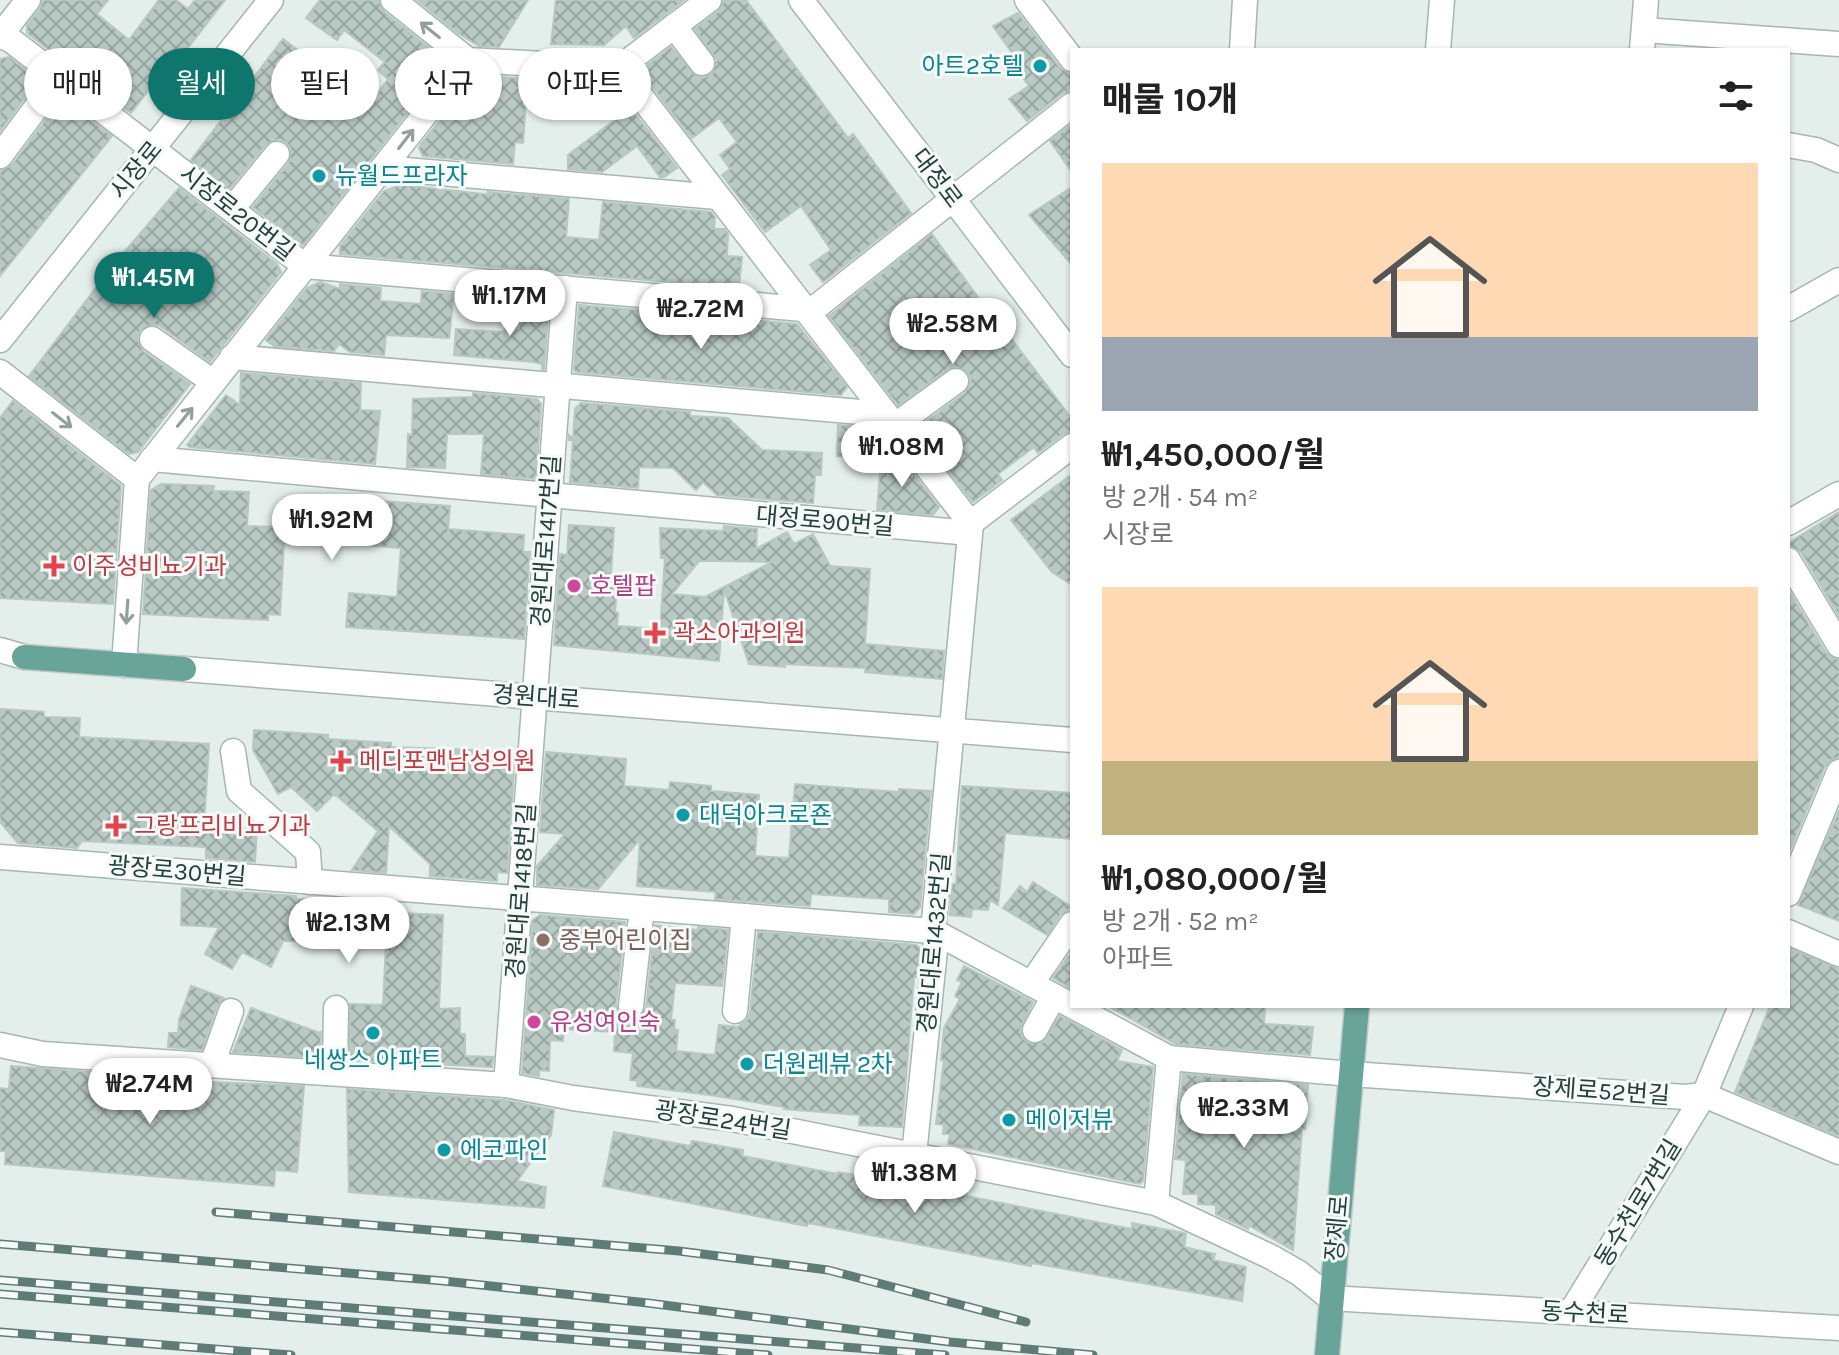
<!DOCTYPE html>
<html lang="ko">
<head>
<meta charset="utf-8">
<style>
	body { margin:0; font-family:Karla,"Noto Sans KR",sans-serif; background:#f6f6f6; color:#222; height:100vh; display:flex; flex-direction:column; font-size:30px; white-space:nowrap }
	* { box-sizing:border-box; margin:0 }
	p { font-size:26px; color:#767676 }
	.icon { flex:none; width:44px; height:44px; fill:none; stroke:currentColor; stroke-width:2; stroke-linecap:round; stroke-linejoin:round }
	.map { position:relative; flex:1; overflow:hidden }
	.drawer { position:absolute; left:1070px; top:48px; width:720px; height:960px; display:flex; flex-direction:column; background:#fff; border-radius:0px; box-shadow:0 2px 6px #0004 }
	.drawer>* { flex:none }
	.top-card { position:absolute; left:24px; top:48px; width:760px; height:72px; display:flex; gap:16px }
	.price { position:absolute; translate:-50% -68px; padding:0 18px; border-radius:28px; background:#fff; color:#222; font-size:26px; line-height:52px; filter:drop-shadow(0 2px 4px #0008) }
	.price::after { content:''; position:absolute; left:50%; top:48px; width:24px; height:18px; margin-left:-12px; background:inherit; clip-path:polygon(0 0,100% 0,50% 100%) }
	.price.on { background:#0f766e; color:#fff }
	ul { padding:0; list-style:none }
	li { display:grid; align-content:center; gap:16px; height:424px; padding:0 32px }
	li span { display:grid; place-items:center; height:248px; border-radius:0px; color:#555 }
	li>.icon { margin-inline-start:auto }
	span .icon { width:144px; height:144px; fill:#fffc; stroke-width:1 }
	li b { font-size:34px }
	h2 { display:flex; justify-content:space-between; align-items:center; height:96px; padding:0 32px; font-size:34px }
	.tag { padding:0 28px; border-radius:36px; background:#fff; box-shadow:0 2px 6px #0004; font-size:28px; line-height:72px }
	.tag.on { background:#0f766e; color:#fff }
	.map>svg:first-child { display:block }
	.building { fill:url(#building-cross-hatch); stroke:#b6c8c1; stroke-width:2; fill-rule:evenodd }
	.lines { fill:none; stroke-linecap:round; stroke-linejoin:round }
	.minor-casing { stroke:#a6b6b2; stroke-width:27 }
	.major-casing { stroke:#c1cac8; stroke-width:27 }
	.minor { stroke:#fff; stroke-width:24 }
	.major { stroke:#68a498; stroke-width:24 }
	.rail-casing { stroke:#5e7b75; stroke-width:9 }
	.rail { stroke:#f5faf8; stroke-width:6; stroke-dasharray:18; stroke-linecap:butt }
	.oneway { stroke:#91a09c }
	.culture-dot { fill:#0f9aa8; stroke:#f5faf8; stroke-width:3 }
	.health-dot { fill:#e0444e; stroke:#f5faf8; stroke-width:3 }
	.hotel-dot { fill:#d1479c; stroke:#f5faf8; stroke-width:3 }
	.education-dot { fill:#8d6e63; stroke:#f5faf8; stroke-width:3 }
	.labels { text-anchor:middle; dominant-baseline:central; stroke-width:6; stroke-linejoin:round; paint-order:stroke }
	.culture-label { font-size:24px; fill:#0d838f; stroke:#f5faf8; text-anchor:start }
	.street-label { font-size:24px; fill:#23403a; stroke:#f5faf8 }
	.health-label { font-size:24px; fill:#be3a42; stroke:#f5faf8; text-anchor:start }
	.hotel-label { font-size:24px; fill:#b23c85; stroke:#f5faf8; text-anchor:start }
	.education-label { font-size:24px; fill:#785e54; stroke:#f5faf8; text-anchor:start }
</style>
</head>
<body>
<div class="map">
<svg width="1839" height="1355" viewBox="0 0 1839 1355">
	<defs>
		<pattern id="building-cross-hatch" width="8" height="8" patternUnits="userSpaceOnUse" patternTransform="scale(2)"><rect width="8" height="8" fill="#b9c9c3"/><path d="M0 0l8 8M0 8l8-8" fill="none" stroke="#96a59f"/></pattern>
	</defs>
	<rect width="100%" height="100%" fill="#e4eeea"/>
	<g class="building">
		<path d="M43,0H108L97,14L129,40L159,0H176L188,9L195,0H225L184,53L182,52L159,80L157,79L131,113L27,33V25L40,9Z"/>
		<path d="M320,0H378L384,12L443,59L444,66L303,245L253,207L289,163L291,149L286,142L279,139L266,144L229,189L191,160L283,39L324,70L316,82L360,117L388,79L378,70L385,62L344,30L337,40L306,18Z"/>
		<path d="M417,0H528L499,47L479,46L458,33Z"/>
		<path d="M556,0H684L634,38L626,26L604,45L551,44Z"/>
		<path d="M724,0H746L848,138L853,134L911,213L823,282L810,265L831,250L801,206L765,232L722,175L730,169L720,155L737,142L719,118L692,138L643,75L644,68L671,47L696,76L703,78L712,74L717,60L695,29L719,11Z"/>
		<path d="M1018,13L1060,68L1072,74V90L1063,93L1027,121L1009,99L1029,86L1008,58L1012,53L993,26Z"/>
		<path d="M9,57L38,80L0,131V59Z"/>
		<path d="M476,76L564,80L571,91V104L526,102L523,143L515,142L513,164L423,156L419,148L421,144Z"/>
		<path d="M616,89L677,168L664,177H660L637,146L602,172L568,169V155L616,119L602,99Z"/>
		<path d="M62,98L112,136L0,276V171L12,165Z"/>
		<path d="M1072,124V172L1050,141Z"/>
		<path d="M401,185L493,195L487,192L569,199L566,237L599,240L603,202L711,212L715,217L714,229H725L728,234L727,256L742,257L739,288L340,254V246L384,191Z"/>
		<path d="M1072,187V265L1029,215Z"/>
		<path d="M179,188L277,264L281,272L210,362L160,326L153,324L140,330L137,338L143,351L190,384L138,452L129,454L29,376L114,264Z"/>
		<path d="M932,234L996,322L998,321L1072,419V431L1063,434L1038,453L1034,447L998,474L1002,480L973,502L916,429L965,393L971,380L968,372L955,366L948,369L898,405L829,316Z"/>
		<path d="M320,282L340,289V284L381,288L380,301L421,304L422,291L454,294L449,338L386,335L384,355L350,352L339,344L334,351L274,346L266,340L307,288Z"/>
		<path d="M521,300L549,302L544,369H542V364L534,362L454,355L456,329L504,332L505,327L519,328Z"/>
		<path d="M579,305L697,315L696,328H731L732,318L797,324L847,387L841,395L576,372L574,370Z"/>
		<path d="M241,373L361,383L360,410L380,411L375,464L190,447L187,445L226,395L240,405Z"/>
		<path d="M473,393L537,399L541,404L536,479L481,474L484,434H447L445,468L407,467L408,434L412,435L413,399L473,397Z"/>
		<path d="M13,401L121,486L113,604L0,598V418Z"/>
		<path d="M581,403L690,412V416L728,418L762,450L822,453L821,475H815L813,503L717,495L703,482L696,490L673,468L639,467L638,488L570,482L573,440H569V435L573,439L575,409Z"/>
		<path d="M838,425L875,428L874,458L837,456Z"/>
		<path d="M894,449L939,507L933,515L877,510L881,460Z"/>
		<path d="M1072,474V585L1052,572L1011,520Z"/>
		<path d="M161,484L214,486L213,491L249,492L247,526L278,527L280,503L295,504L296,495L450,506L448,529L524,535L523,552H530L524,639L346,627L349,593L397,597L401,548L363,545L284,543L280,615L268,614V620L143,614L151,490Z"/>
		<path d="M1839,512V616L1801,552L1788,545V543Z"/>
		<path d="M569,525L614,528L611,574H618L615,612L618,613L617,626L660,629L665,558H661L660,528L723,531L724,526L757,529L756,549L787,532L794,544L813,534L830,566L870,569L865,644L944,651L942,679L865,672L866,668L784,664L785,667L749,664L724,589L719,661L554,645L560,554L567,555ZM699,561H716L772,562L705,597L672,594Z"/>
		<path d="M1788,589L1826,653L1839,660V757L1831,760L1825,766L1788,855Z"/>
		<path d="M0,709L44,712V717L80,718L79,737L209,744L204,826L257,829L255,862L206,858V847L82,841L77,848L18,843L0,822Z"/>
		<path d="M254,730L328,735V739L391,743V747L474,750V755L515,757L507,873L497,872V881L430,876V864L389,826L386,873L352,870L378,831L337,796L333,795L317,811L291,787L278,794L253,750Z"/>
		<path d="M546,752L626,759L624,786L669,790L670,782L711,786V791L759,795L755,856L789,858L795,784L899,792V789L931,791L920,907L914,914L889,912V899L811,894L810,906L715,899L716,892L637,886L640,839L598,889L537,885V866L565,834L540,832Z"/>
		<path d="M962,786L1072,793V839L1005,833L998,905L990,900L988,910L972,909L971,917L950,915L952,884H956Z"/>
		<path d="M1839,811V921L1798,905Z"/>
		<path d="M1033,882L1072,907L1060,915L1047,935L1003,908L1020,886L1027,892Z"/>
		<path d="M182,888L296,896V899L380,902L379,912L443,915L439,1009L460,1008V1034H465V1056L493,1057L492,1067L350,1060V1004L383,1005L386,943L349,941V944H324V941H283L271,967L242,952L232,969L205,954L219,927L181,925Z"/>
		<path d="M540,915L625,922L616,1005L622,1018L630,1021L638,1019L646,1008L655,925L698,930V927L728,930L722,986L675,983L671,1020H675L674,1029L678,1030L676,1051L715,1055L719,1025L738,1027L747,1020L750,1013L758,932L916,945L920,948L917,977H914L902,1127L859,1125L860,1115L784,1109V1107L710,1095L637,1086L638,1081L630,1080L633,1053L614,1051L615,1032L564,1029L563,1041L550,1040L549,1071L539,1070V1076L522,1073L533,920Z"/>
		<path d="M1788,948L1839,969V1136L1735,1092L1770,1006H1788Z"/>
		<path d="M1072,951V989L1053,978Z"/>
		<path d="M964,966L1033,1002L1020,1029L1022,1037L1028,1043L1043,1042L1060,1016L1122,1050L1117,1061L1153,1067L1143,1181L1140,1184L948,1144L950,1134H943L944,1125L936,1124L944,1060H941L944,1028L960,999L955,996L962,982L957,980Z"/>
		<path d="M191,986L224,998L217,1006L202,1050L168,1047L169,1033H178L179,1020Z"/>
		<path d="M1108,1006H1265L1264,1024L1313,1027L1310,1055L1176,1044Z"/>
		<path d="M251,1008L320,1033L321,1031L320,1058L233,1052Z"/>
		<path d="M11,1066L193,1080L192,1085L207,1092L213,1082L304,1086L297,1172L275,1170L274,1186L5,1164L6,1151H0V1088L9,1089Z"/>
		<path d="M1183,1074L1308,1085L1305,1129H1302L1293,1250L1248,1225V1229L1216,1214V1205L1198,1204V1194H1183L1186,1160L1175,1159Z"/>
		<path d="M347,1089L504,1100L554,1110L551,1135L517,1181L546,1187L544,1208L349,1192Z"/>
		<path d="M614,1132L690,1146L692,1141L743,1150L742,1156L838,1174V1172L914,1186L915,1182L967,1191L966,1196L1132,1229V1223L1184,1233L1186,1234L1184,1247L1215,1254L1213,1260L1246,1267L1242,1301L1032,1263L1031,1266L808,1223L807,1226L603,1186Z"/>
	</g>
	<g class="lines">
		<g class="minor-casing">
			<g id="minor">
				<path d="M393,0L468,60L619,68L709,0"/>
				<path d="M801,0L1072,355"/>
				<path d="M1027,0L1072,59"/>
				<path d="M674,26L702,63"/>
				<path d="M1644,30L1839,44"/>
				<path d="M0,35L12,41L305,266L803,309L816,307L1072,105"/>
				<path d="M0,36L28,0"/>
				<path d="M1242,50L1245,0"/>
				<path d="M1438,50L1442,0"/>
				<path d="M1642,50L1646,0"/>
				<path d="M619,68L971,524L933,931L936,940L914,1155"/>
				<path d="M1788,145L1816,150L1839,160"/>
				<path d="M0,156L59,77"/>
				<path d="M383,168L717,197"/>
				<path d="M232,209L277,154"/>
				<path d="M1788,309L1839,280"/>
				<path d="M152,339L213,382"/>
				<path d="M0,340L271,0"/>
				<path d="M232,357L883,414"/>
				<path d="M0,372L137,479"/>
				<path d="M893,427L956,381"/>
				<path d="M152,459L959,532L1072,446"/>
				<path d="M1788,523L1839,494"/>
				<path d="M1788,560L1839,645"/>
				<path d="M0,650L24,657"/>
				<path d="M124,665L137,479L468,60"/>
				<path d="M184,669L1072,740"/>
				<path d="M233,751L239,791L308,852L310,882"/>
				<path d="M0,857L933,931L1169,1058L1351,1074L1685,1097L1704,1095L1839,1152"/>
				<path d="M1788,894L1839,772"/>
				<path d="M1788,932L1839,954"/>
				<path d="M1031,984L1072,924"/>
				<path d="M631,1006L642,908"/>
				<path d="M735,1011L744,916"/>
				<path d="M1035,1030L1054,996"/>
				<path d="M0,1045L43,1054L506,1085L573,1098L732,1119L1156,1203L1271,1257L1299,1273L1330,1298L1839,1328"/>
				<path d="M212,1065L231,1011"/>
				<path d="M335,1073L336,1008"/>
				<path d="M506,1085L565,288"/>
				<path d="M1156,1203L1169,1058"/>
				<path d="M1571,1312L1704,1095L1741,1006"/>
			</g>
		</g>
		<g class="major-casing">
			<g id="major">
				<path d="M24,657L184,669"/>
				<path d="M1327,1355L1357,1006"/>
			</g>
		</g>
		<use href="#minor" class="minor"/>
		<use href="#major" class="major"/>
		<g class="rail-casing">
			<g id="rail">
				<path d="M216,1212L679,1251L828,1270L1026,1322"/>
				<path d="M0,1244L444,1281L648,1303L950,1342L1093,1355"/>
				<path d="M0,1280L945,1355"/>
				<path d="M0,1294L768,1355"/>
				<path d="M0,1332L291,1355"/>
			</g>
		</g>
		<use href="#rail" class="rail"/>
	</g>
	<defs><path id="oneway-shaft" d="M-6 0H5M1.5-3L5.5 0L1.5 3" fill="none" stroke-width="1.6" stroke-linecap="round" stroke-linejoin="round" transform="scale(2)"/></defs>
	<g class="oneway">
		<use href="#oneway-shaft" transform="translate(430 30) rotate(-141)"/>
		<use href="#oneway-shaft" transform="translate(406 139) rotate(-52)"/>
		<use href="#oneway-shaft" transform="translate(185 417) rotate(-51)"/>
		<use href="#oneway-shaft" transform="translate(62 420) rotate(38)"/>
		<use href="#oneway-shaft" transform="translate(127 612) rotate(94)"/>
	</g>
	<g class="culture-dot">
		<circle cx="1040" cy="66" r="8"/>
		<circle cx="319" cy="176" r="8"/>
		<circle cx="683" cy="815" r="8"/>
		<circle cx="373" cy="1033" r="8"/>
		<circle cx="747" cy="1064" r="8"/>
		<circle cx="1009" cy="1120" r="8"/>
		<circle cx="444" cy="1150" r="8"/>
	</g>
	<g class="health-dot">
		<path d="M50 554h8v8h8v8h-8v8h-8v-8h-8v-8h8z"/>
		<path d="M651 621h8v8h8v8h-8v8h-8v-8h-8v-8h8z"/>
		<path d="M337 749h8v8h8v8h-8v8h-8v-8h-8v-8h8z"/>
		<path d="M112 814h8v8h8v8h-8v8h-8v-8h-8v-8h8z"/>
	</g>
	<g class="hotel-dot">
		<circle cx="574" cy="586" r="8"/>
		<circle cx="534" cy="1022" r="8"/>
	</g>
	<circle class="education-dot" cx="543" cy="940" r="8"/>
	<g class="labels">
		<g class="culture-label">
			<text x="1024" y="66" text-anchor="end">아트2호텔</text>
			<text x="335" y="176">뉴월드프라자</text>
			<text x="699" y="815">대덕아크로죤</text>
			<text x="373" y="1060" text-anchor="middle">네쌍스 아파트</text>
			<text x="763" y="1064">더원레뷰 2차</text>
			<text x="1025" y="1120">메이저뷰</text>
			<text x="460" y="1150">에코파인</text>
		</g>
		<g class="street-label">
			<text transform="translate(136 170) rotate(-51)">시장로</text>
			<text transform="translate(937 178) rotate(53)">대정로</text>
			<text transform="translate(237 213) rotate(38)">시장로20번길</text>
			<text transform="translate(825 521) rotate(5)">대정로90번길</text>
			<text transform="translate(546 541) rotate(-86)">경원대로1417번길</text>
			<text transform="translate(536 697) rotate(4)">경원대로</text>
			<text transform="translate(177 871) rotate(5)">광장로30번길</text>
			<text transform="translate(521 891) rotate(-86)">경원대로1418번길</text>
			<text transform="translate(934 943) rotate(-85)">경원대로1432번길</text>
			<text transform="translate(1601 1091) rotate(4)">장제로52번길</text>
			<text transform="translate(723 1120) rotate(9)">광장로24번길</text>
			<text transform="translate(1638 1203) rotate(-59)">동수천로7번길</text>
			<text transform="translate(1337 1228) rotate(-85)">장제로</text>
			<text transform="translate(1585 1313) rotate(3)">동수천로</text>
		</g>
		<g class="health-label">
			<text x="72" y="566">이주성비뇨기과</text>
			<text x="673" y="633">곽소아과의원</text>
			<text x="359" y="761">메디포맨남성의원</text>
			<text x="134" y="826">그랑프리비뇨기과</text>
		</g>
		<g class="hotel-label">
			<text x="590" y="586">호텔팝</text>
			<text x="550" y="1022">유성여인숙</text>
		</g>
		<g class="education-label">
			<text x="559" y="940">중부어린이집</text>
		</g>
	</g>
</svg>
<b class="price on" style="left:154px;top:320px">₩1.45M</b>
<b class="price" style="left:510px;top:338px">₩1.17M</b>
<b class="price" style="left:701px;top:351px">₩2.72M</b>
<b class="price" style="left:953px;top:366px">₩2.58M</b>
<b class="price" style="left:902px;top:489px">₩1.08M</b>
<b class="price" style="left:332px;top:562px">₩1.92M</b>
<b class="price" style="left:349px;top:965px">₩2.13M</b>
<b class="price" style="left:150px;top:1126px">₩2.74M</b>
<b class="price" style="left:1244px;top:1150px">₩2.33M</b>
<b class="price" style="left:915px;top:1215px">₩1.38M</b>
<div class="top-card">
<a class="tag">매매</a>
<a class="tag on">월세</a>
<a class="tag">필터</a>
<a class="tag">신규</a>
<a class="tag">아파트</a>
</div>
<section class="drawer">
<h2>매물 10개<svg class="icon" aria-label="filters" viewBox="0 0 24 24"><path d="M4 7h16M4 17h16"/><circle cx="9" cy="7" r="2"/><circle cx="15" cy="17" r="2"/></svg></h2>
<ul>
<li><span style="background:linear-gradient(#ffd9b3 70%,#9aa5b1 0)"><svg class="icon" aria-label="home" viewBox="0 0 24 24"><path d="M3 11l9-7 9 7M6 9v11h12V9"/></svg></span><div><b>₩1,450,000/월</b><p>방 2개 · 54 m²</p><p>시장로</p></div></li>
<li><span style="background:linear-gradient(#ffd9b3 70%,#c2b280 0)"><svg class="icon" aria-label="home" viewBox="0 0 24 24"><path d="M3 11l9-7 9 7M6 9v11h12V9"/></svg></span><div><b>₩1,080,000/월</b><p>방 2개 · 52 m²</p><p>아파트</p></div></li>
</ul>
</section>
</div>
</body>
</html>
